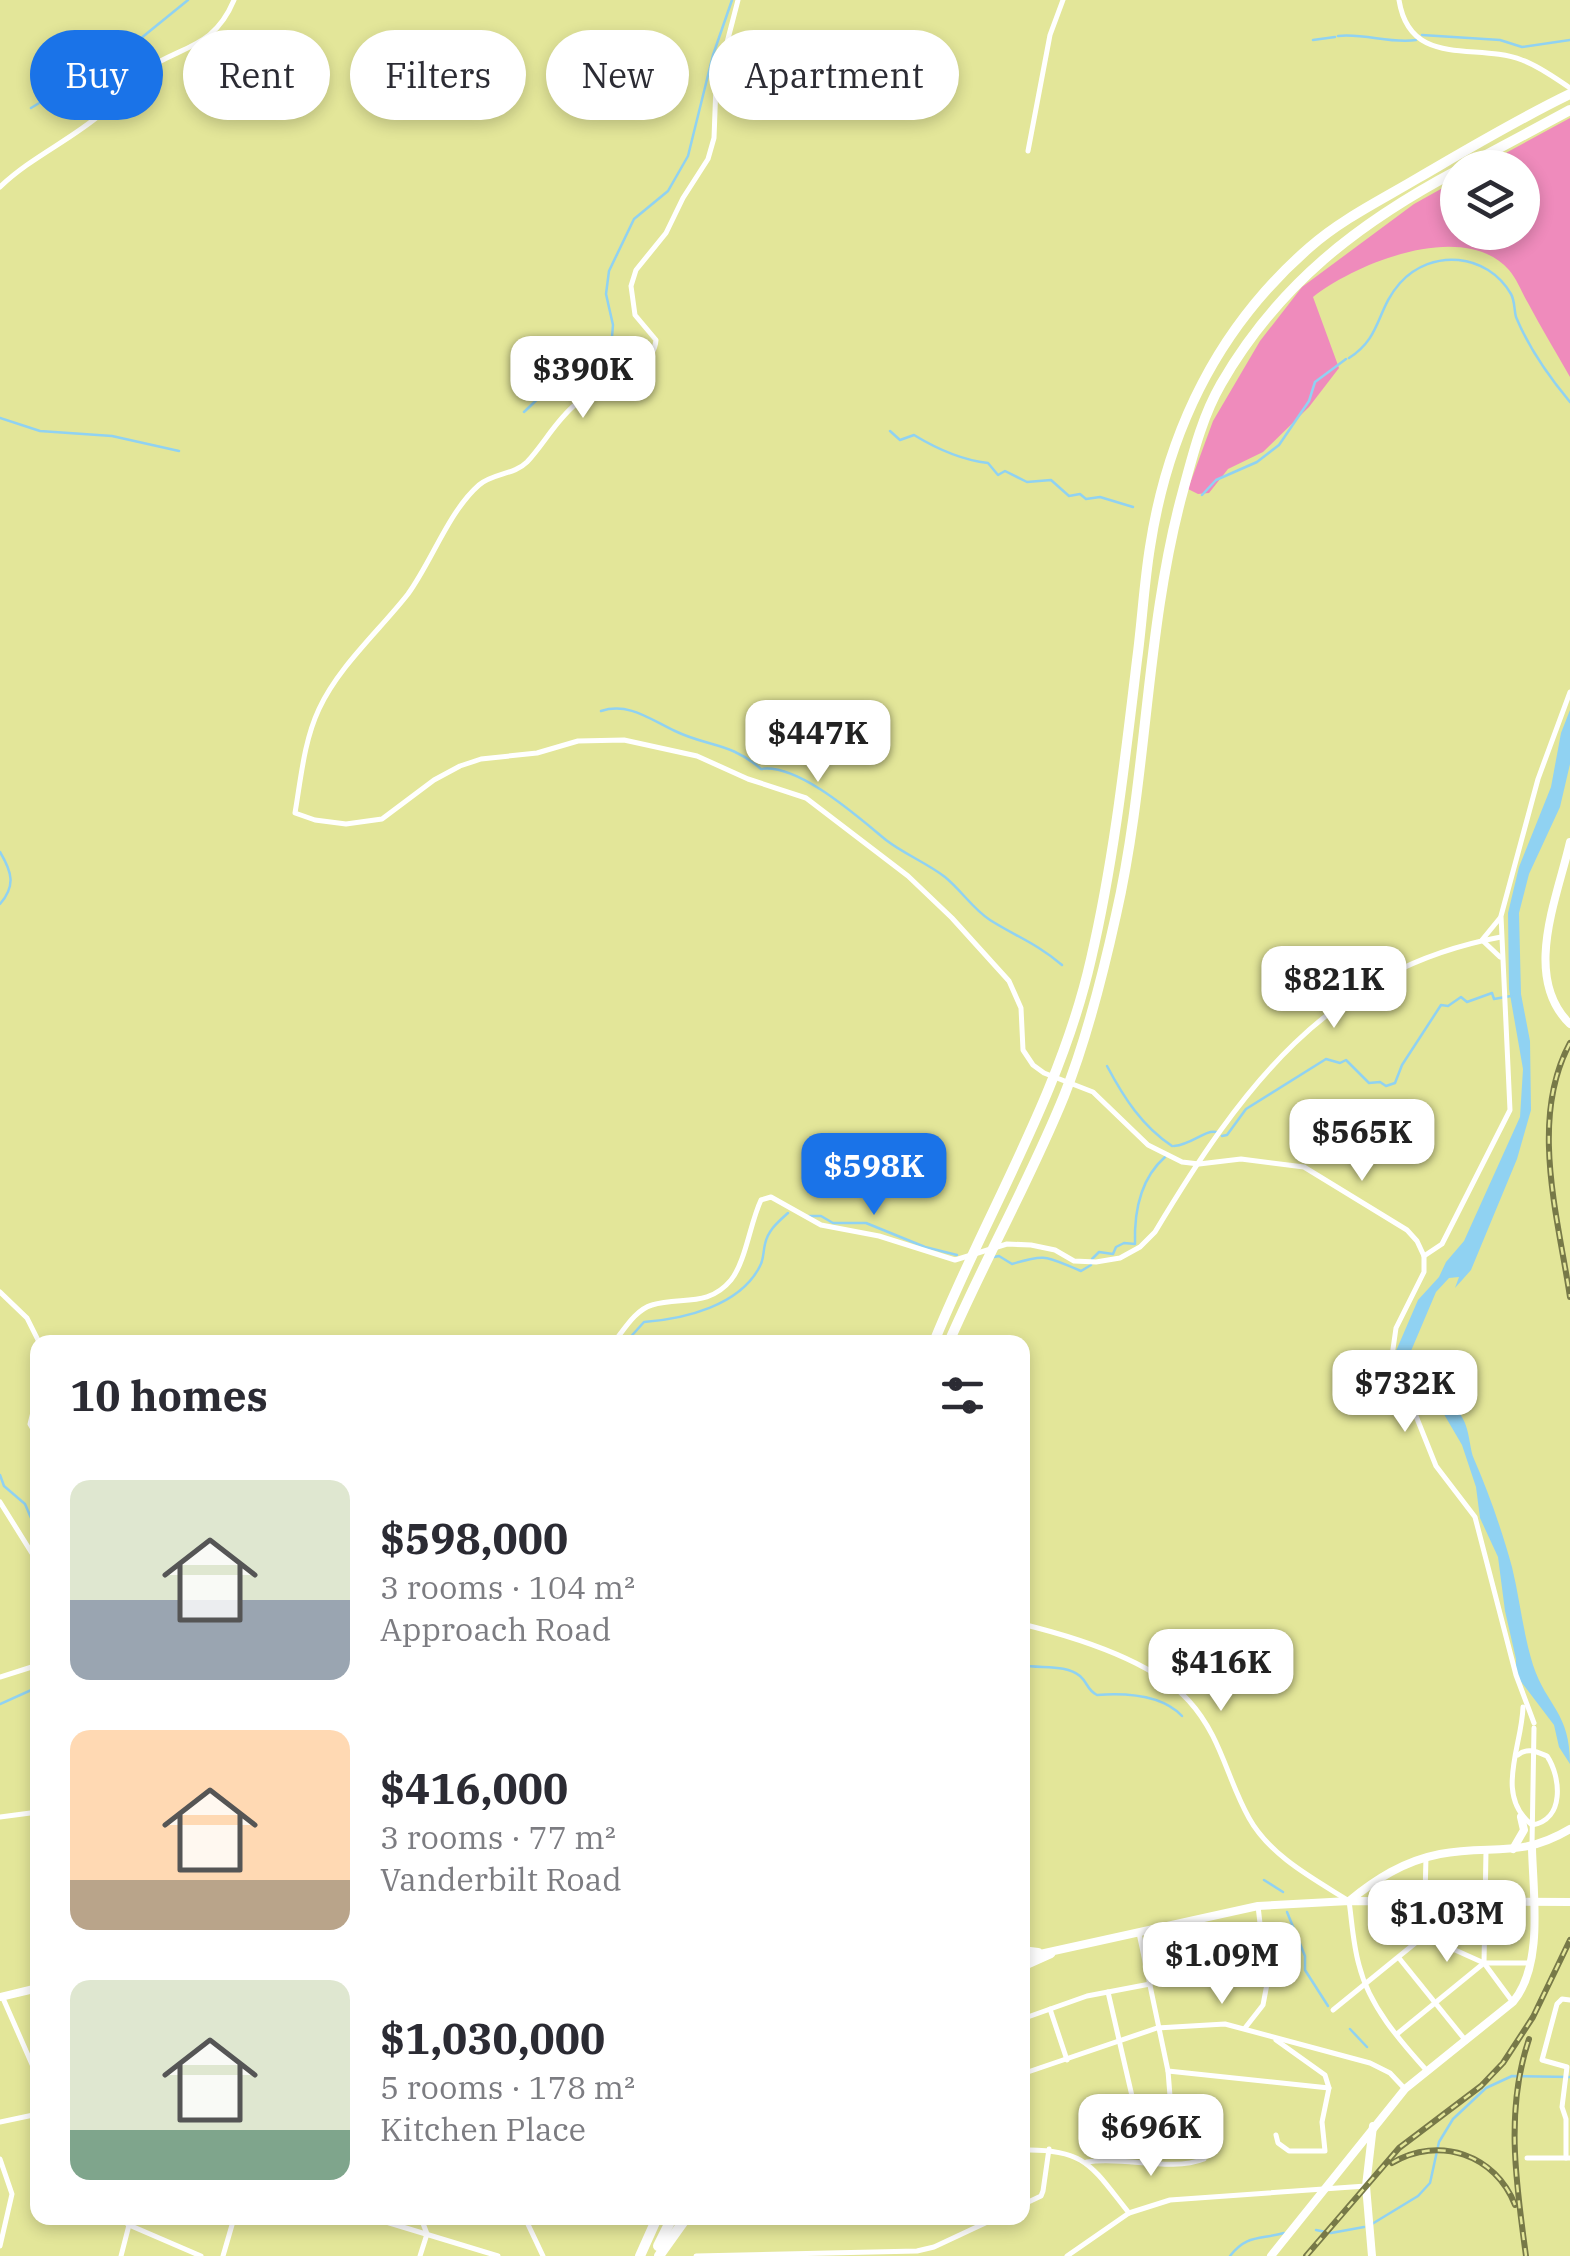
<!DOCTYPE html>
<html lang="en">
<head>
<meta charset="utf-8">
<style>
	body { margin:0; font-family:"IBM Plex Serif",serif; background:#f7f7f7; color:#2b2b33; height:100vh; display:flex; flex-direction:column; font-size:38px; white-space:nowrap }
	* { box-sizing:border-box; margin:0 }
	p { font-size:32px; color:#7c7c81 }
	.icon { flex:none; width:55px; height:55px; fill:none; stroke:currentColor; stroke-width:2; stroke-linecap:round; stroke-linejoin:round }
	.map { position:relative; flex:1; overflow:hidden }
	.drawer { position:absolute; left:30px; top:1335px; width:1000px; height:890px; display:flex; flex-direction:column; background:#fff; border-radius:20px; box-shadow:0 5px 15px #0003 }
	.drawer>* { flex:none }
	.banner { position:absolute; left:30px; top:30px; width:1000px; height:90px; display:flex; gap:20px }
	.buttons { position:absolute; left:1440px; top:150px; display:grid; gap:20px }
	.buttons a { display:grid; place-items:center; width:100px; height:100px; border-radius:50%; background:#fff; box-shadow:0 5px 15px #0003; font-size:50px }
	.price { position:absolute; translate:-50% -85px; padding:0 22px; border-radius:20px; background:#fff; color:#222; font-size:32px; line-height:65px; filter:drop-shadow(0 2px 5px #0008) }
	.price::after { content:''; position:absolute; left:50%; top:60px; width:30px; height:22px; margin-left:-15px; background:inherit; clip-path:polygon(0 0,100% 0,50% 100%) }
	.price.active { background:#1a73e8; color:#fff }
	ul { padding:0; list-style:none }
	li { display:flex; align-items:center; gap:30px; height:250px; padding:0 40px }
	li span { display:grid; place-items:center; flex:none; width:280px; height:200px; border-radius:20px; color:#555 }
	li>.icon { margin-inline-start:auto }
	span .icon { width:120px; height:120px; fill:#fffc; stroke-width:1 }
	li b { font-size:42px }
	h2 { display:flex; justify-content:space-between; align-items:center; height:120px; padding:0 40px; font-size:42px }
	.tag { padding:0 35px; border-radius:45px; background:#fff; box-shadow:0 5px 15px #0003; font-size:35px; line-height:90px }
	.tag.active { background:#1a73e8; color:#fff }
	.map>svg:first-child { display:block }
	.forest { fill:#ef8bbc }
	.water { fill:#90d2f2 }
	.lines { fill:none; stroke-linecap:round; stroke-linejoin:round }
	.stream { stroke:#90d2f2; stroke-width:2.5 }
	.minor { stroke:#fff; stroke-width:5 }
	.major { stroke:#fff; stroke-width:8 }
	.highway { stroke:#fff; stroke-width:10 }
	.rail-casing { stroke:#777948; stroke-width:6 }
	.rail { stroke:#e3e699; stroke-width:2.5; stroke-dasharray:8; stroke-linecap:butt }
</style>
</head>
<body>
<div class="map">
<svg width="1570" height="2256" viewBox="0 0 1570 2256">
	<rect width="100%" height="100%" fill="#e3e699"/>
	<path class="forest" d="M1570,118V377C1556,352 1541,328 1528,303C1522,293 1517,279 1509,270C1464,219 1356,263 1313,297L1339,368L1309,407L1263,452L1228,469L1209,493L1198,494L1188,489L1213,421L1260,341L1302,287L1414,204L1457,180L1458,232H1522V168L1480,167Z"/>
	<path class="water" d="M1570,710V764L1560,807L1529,874L1519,913L1521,994L1530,1041L1531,1110L1517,1159L1471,1270L1455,1288L1459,1277L1449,1278L1436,1292L1411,1351C1418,1384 1453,1394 1465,1423C1470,1436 1470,1450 1474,1459C1489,1493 1502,1531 1512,1567C1520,1600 1523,1633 1533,1665C1547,1707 1570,1712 1570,1764L1559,1747L1554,1725L1516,1675V1659L1505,1611L1498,1557L1480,1518L1476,1487L1462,1445L1438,1404L1409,1379L1396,1351L1418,1300L1439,1277L1446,1262L1464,1241L1520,1117L1523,1069L1509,989L1508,913L1519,867L1551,787L1561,733Z"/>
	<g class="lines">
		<g class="stream">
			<path d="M1422,35L1500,40L1522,47L1570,40"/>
			<path d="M1338,36C1365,33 1390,44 1416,40"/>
			<path d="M1313,40L1335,37"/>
			<path d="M31,108L77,80L99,61L140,39L188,0"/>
			<path d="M1349,358C1382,337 1376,310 1400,283C1432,248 1487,253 1511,294C1515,301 1514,310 1516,317C1528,346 1550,378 1570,402"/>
			<path d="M524,412L565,373L602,354L612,337L613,325L606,294L609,271L634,219L668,191L688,156L713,55L732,0"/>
			<path d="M0,418L40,431L112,436L179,451"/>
			<path d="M890,431L900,440L914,435C937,449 961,460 988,463L998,475L1005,471L1027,482L1051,480L1069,496L1080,494L1086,499L1100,497L1133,507"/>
			<path d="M1202,495L1216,480L1257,462L1279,445L1309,401L1315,382L1346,359"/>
			<path d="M601,711C629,702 651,720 675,731C708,747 730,742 761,769C798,763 858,817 886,840C904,854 927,863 945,877C961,890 973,909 990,920C1017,937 1036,943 1062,965"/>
			<path d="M0,852C12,872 16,886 0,904"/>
			<path d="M1107,1066C1124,1098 1142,1126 1172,1146"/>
			<path d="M1222,1136L1227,1135L1246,1109L1326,1059L1340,1063L1346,1060L1369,1083L1380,1082L1386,1086L1395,1083L1402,1065L1441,1005L1448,1006L1461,997L1467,1002L1492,993L1494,999L1511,996"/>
			<path d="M1174,1146C1193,1144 1204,1130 1216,1132"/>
			<path d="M809,1216H821L833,1223H866L925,1247L957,1255"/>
			<path d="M994,1257L999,1256L1012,1264C1048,1253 1046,1257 1081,1271L1091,1265"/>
			<path d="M1092,1259L1099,1252L1113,1254L1116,1247L1124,1243L1135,1244C1134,1211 1140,1179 1165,1157"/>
			<path d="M626,1342L644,1322C684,1319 740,1306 760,1266C764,1259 763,1252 765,1244C768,1230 778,1222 788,1213"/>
			<path d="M0,1475L4,1486L25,1504L38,1534"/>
			<path d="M1022,1665C1040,1669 1066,1664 1080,1676C1088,1683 1087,1690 1097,1695C1125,1693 1161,1694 1182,1716"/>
			<path d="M0,1704L38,1687"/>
			<path d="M1264,1880L1283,1892"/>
			<path d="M1287,1912L1305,1956V1970L1328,2006"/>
			<path d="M1350,2029L1367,2047"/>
			<path d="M1372,2224L1418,2196L1430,2183L1439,2142L1453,2119L1486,2088L1512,2076L1570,2077"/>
			<path d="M1316,2230L1331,2233L1364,2227"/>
			<path d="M1230,2256C1247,2234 1260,2240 1284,2233"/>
		</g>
		<g class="minor">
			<path d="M738,0L716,85L714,138L708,159L683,198L666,233L636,270L631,286L635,315L656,340C654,372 599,385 576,404C556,420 544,444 527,462C514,475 493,473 479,485C449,511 432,561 408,594C379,631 339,666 319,709C304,741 301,778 295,813L315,820L346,824L382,819L434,780L460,766L481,759L537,753L578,741L624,740L697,756L748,779L806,798L908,876L952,918L1009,981L1021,1008L1023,1050L1033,1065L1044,1073L1093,1092L1148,1145L1182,1162L1199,1164L1241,1159L1304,1167L1407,1230L1417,1241L1424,1256V1272L1396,1328L1392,1356L1436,1466L1475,1517L1516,1675L1534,1723"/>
			<path d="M1399,0C1410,69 1476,42 1522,60C1539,66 1555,78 1570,88"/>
			<path d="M1028,151L1050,35L1063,0"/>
			<path d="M0,187C30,158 69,141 101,114C117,101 127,81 145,70C183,45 214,48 234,0"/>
			<path d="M1500,918L1482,940L1500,957"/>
			<path d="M1424,1256L1442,1244L1510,1110L1501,916L1538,779L1570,692"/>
			<path d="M0,1292L27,1318L39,1342"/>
			<path d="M614,1342C624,1330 635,1310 652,1305C680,1296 708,1308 731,1280C746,1261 750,1223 761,1200L771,1197L821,1225L879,1236L955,1260L1007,1244L1031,1245L1055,1250L1074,1261L1096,1262L1120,1258L1140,1247L1155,1232C1240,1090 1327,969 1501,937"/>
			<path d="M38,1392L30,1424L38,1438"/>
			<path d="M0,1502L38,1563"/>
			<path d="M1022,1624C1075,1637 1152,1660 1189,1701C1221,1736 1227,1779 1249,1818C1270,1856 1314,1879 1349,1901C1352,1922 1353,1944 1359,1965C1369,2006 1400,2041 1428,2072"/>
			<path d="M0,1677L38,1665"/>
			<path d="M1523,1707C1522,1747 1494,1795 1532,1825"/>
			<path d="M1518,1755C1527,1747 1537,1752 1547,1756C1561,1777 1565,1820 1532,1825"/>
			<path d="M0,1817L38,1812"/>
			<path d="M1532,1845L1534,1728"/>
			<path d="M1139,1933L1168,2071L1170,2096"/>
			<path d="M1424,1936L1484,1963H1529"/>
			<path d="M1399,1958L1466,2041"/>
			<path d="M1484,1963L1512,2001"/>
			<path d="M1108,1992L1135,2109"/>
			<path d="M2,1996L38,2078"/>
			<path d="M1050,2009L1067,2060"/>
			<path d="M1333,2010L1424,1936L1426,1857"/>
			<path d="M1022,2019L1087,1996L1150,1984"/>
			<path d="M1245,2028L1263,2005L1267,1984L1258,1906"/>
			<path d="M1397,2034L1484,1963L1486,1851"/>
			<path d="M1168,2071L1329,2088"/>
			<path d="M1022,2074L1157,2028L1225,2024L1370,2063L1390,2073L1405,2089"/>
			<path d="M0,2122L38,2114"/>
			<path d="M1276,2135L1278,2143L1289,2151H1325L1322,2122L1329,2088L1325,2075L1276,2040"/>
			<path d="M1022,2150C1086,2148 1092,2167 1129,2213"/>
			<path d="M1527,2158H1570"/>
			<path d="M1566,2158V2119L1562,2107L1567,2067L1542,2060L1557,2004L1562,1999L1570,2000"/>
			<path d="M0,2159L12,2194L0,2246"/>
			<path d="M1087,2162C1124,2156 1171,2172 1204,2159"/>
			<path d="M1022,2205L1041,2196L1043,2191L1049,2149"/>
			<path d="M120,2218L129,2225L201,2256"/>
			<path d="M373,2218L498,2256"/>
			<path d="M525,2218L543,2256"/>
			<path d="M129,2225L138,2218"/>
			<path d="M121,2256L129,2225"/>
			<path d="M223,2256L234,2218"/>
			<path d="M420,2256L427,2234L421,2218"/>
			<path d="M696,2256L917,2251L934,2247L996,2218"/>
			<path d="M1067,2256L1129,2213L1170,2200L1366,2186"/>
		</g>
		<g class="major">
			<path d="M1570,842C1557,899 1522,977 1570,1024"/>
			<path d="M1513,1849L1524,1830L1521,1817"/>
			<path d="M1349,1901C1376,1879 1404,1861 1440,1854C1491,1844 1520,1859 1570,1829"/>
			<path d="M1022,1958L1258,1906L1349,1901L1570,1902"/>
			<path d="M1022,1967L1051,1954"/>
			<path d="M0,1997L38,1988"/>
			<path d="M1271,2256L1405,2089L1513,2002C1544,1965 1533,1894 1532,1848"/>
			<path d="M1372,2256L1366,2186L1373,2126"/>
		</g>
		<g class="highway">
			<path d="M1462,168L1570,110"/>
			<path d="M934,1342C986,1213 1060,1096 1091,959C1114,860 1125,760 1137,660C1142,623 1144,584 1150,547C1168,430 1219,326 1310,247C1342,219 1381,200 1418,178C1468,149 1518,119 1570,94"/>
			<path d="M949,1342C985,1259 1030,1180 1064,1096C1086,1041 1103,974 1116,915C1148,775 1145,629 1183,491C1193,454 1202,417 1221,384C1278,285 1358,223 1458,170"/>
			<path d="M1022,1951L1038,1953"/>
			<path d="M658,2246L672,2218"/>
			<path d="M640,2256L657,2218"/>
			<path d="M659,2256L686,2218"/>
		</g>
		<g class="rail-casing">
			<g id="rail">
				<path d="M1570,1043C1529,1119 1558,1217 1570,1297"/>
				<path d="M1392,2163C1439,2135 1496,2155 1515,2205"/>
				<path d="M1306,2256L1399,2148L1481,2086L1503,2063L1533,2017L1570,1940"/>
				<path d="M1526,2256C1516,2183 1505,2110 1529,2039"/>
			</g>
		</g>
		<use href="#rail" class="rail"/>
	</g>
</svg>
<div class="buttons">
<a><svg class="icon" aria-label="layers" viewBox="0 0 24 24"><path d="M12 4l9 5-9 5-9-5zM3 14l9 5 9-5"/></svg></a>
</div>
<b class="price" style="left:583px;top:421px">$390K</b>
<b class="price" style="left:818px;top:785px">$447K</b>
<b class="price" style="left:1334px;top:1031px">$821K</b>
<b class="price" style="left:1362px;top:1184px">$565K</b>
<b class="price active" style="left:874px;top:1218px">$598K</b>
<b class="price" style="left:1405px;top:1435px">$732K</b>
<b class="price" style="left:1221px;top:1714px">$416K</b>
<b class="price" style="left:1447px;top:1965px">$1.03M</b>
<b class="price" style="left:1222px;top:2007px">$1.09M</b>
<b class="price" style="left:1151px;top:2179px">$696K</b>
<div class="banner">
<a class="tag active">Buy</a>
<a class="tag">Rent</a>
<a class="tag">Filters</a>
<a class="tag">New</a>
<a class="tag">Apartment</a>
</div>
<section class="drawer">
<h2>10 homes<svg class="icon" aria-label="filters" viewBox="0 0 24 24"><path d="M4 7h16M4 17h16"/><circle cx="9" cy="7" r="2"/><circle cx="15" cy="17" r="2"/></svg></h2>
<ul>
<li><span style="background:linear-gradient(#dfe7d0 60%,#9aa5b1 0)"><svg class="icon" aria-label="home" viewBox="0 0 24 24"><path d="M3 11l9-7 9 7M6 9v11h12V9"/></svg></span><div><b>$598,000</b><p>3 rooms · 104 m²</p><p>Approach Road</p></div></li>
<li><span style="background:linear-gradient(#ffd9b3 75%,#b9a48a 0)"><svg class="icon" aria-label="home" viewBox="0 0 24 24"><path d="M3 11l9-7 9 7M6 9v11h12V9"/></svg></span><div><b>$416,000</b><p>3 rooms · 77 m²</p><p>Vanderbilt Road</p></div></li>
<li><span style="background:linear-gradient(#dfe7d0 75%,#7fa58c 0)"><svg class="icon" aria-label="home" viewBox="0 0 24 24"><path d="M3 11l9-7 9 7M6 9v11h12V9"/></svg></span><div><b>$1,030,000</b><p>5 rooms · 178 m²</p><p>Kitchen Place</p></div></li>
</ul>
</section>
</div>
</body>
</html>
